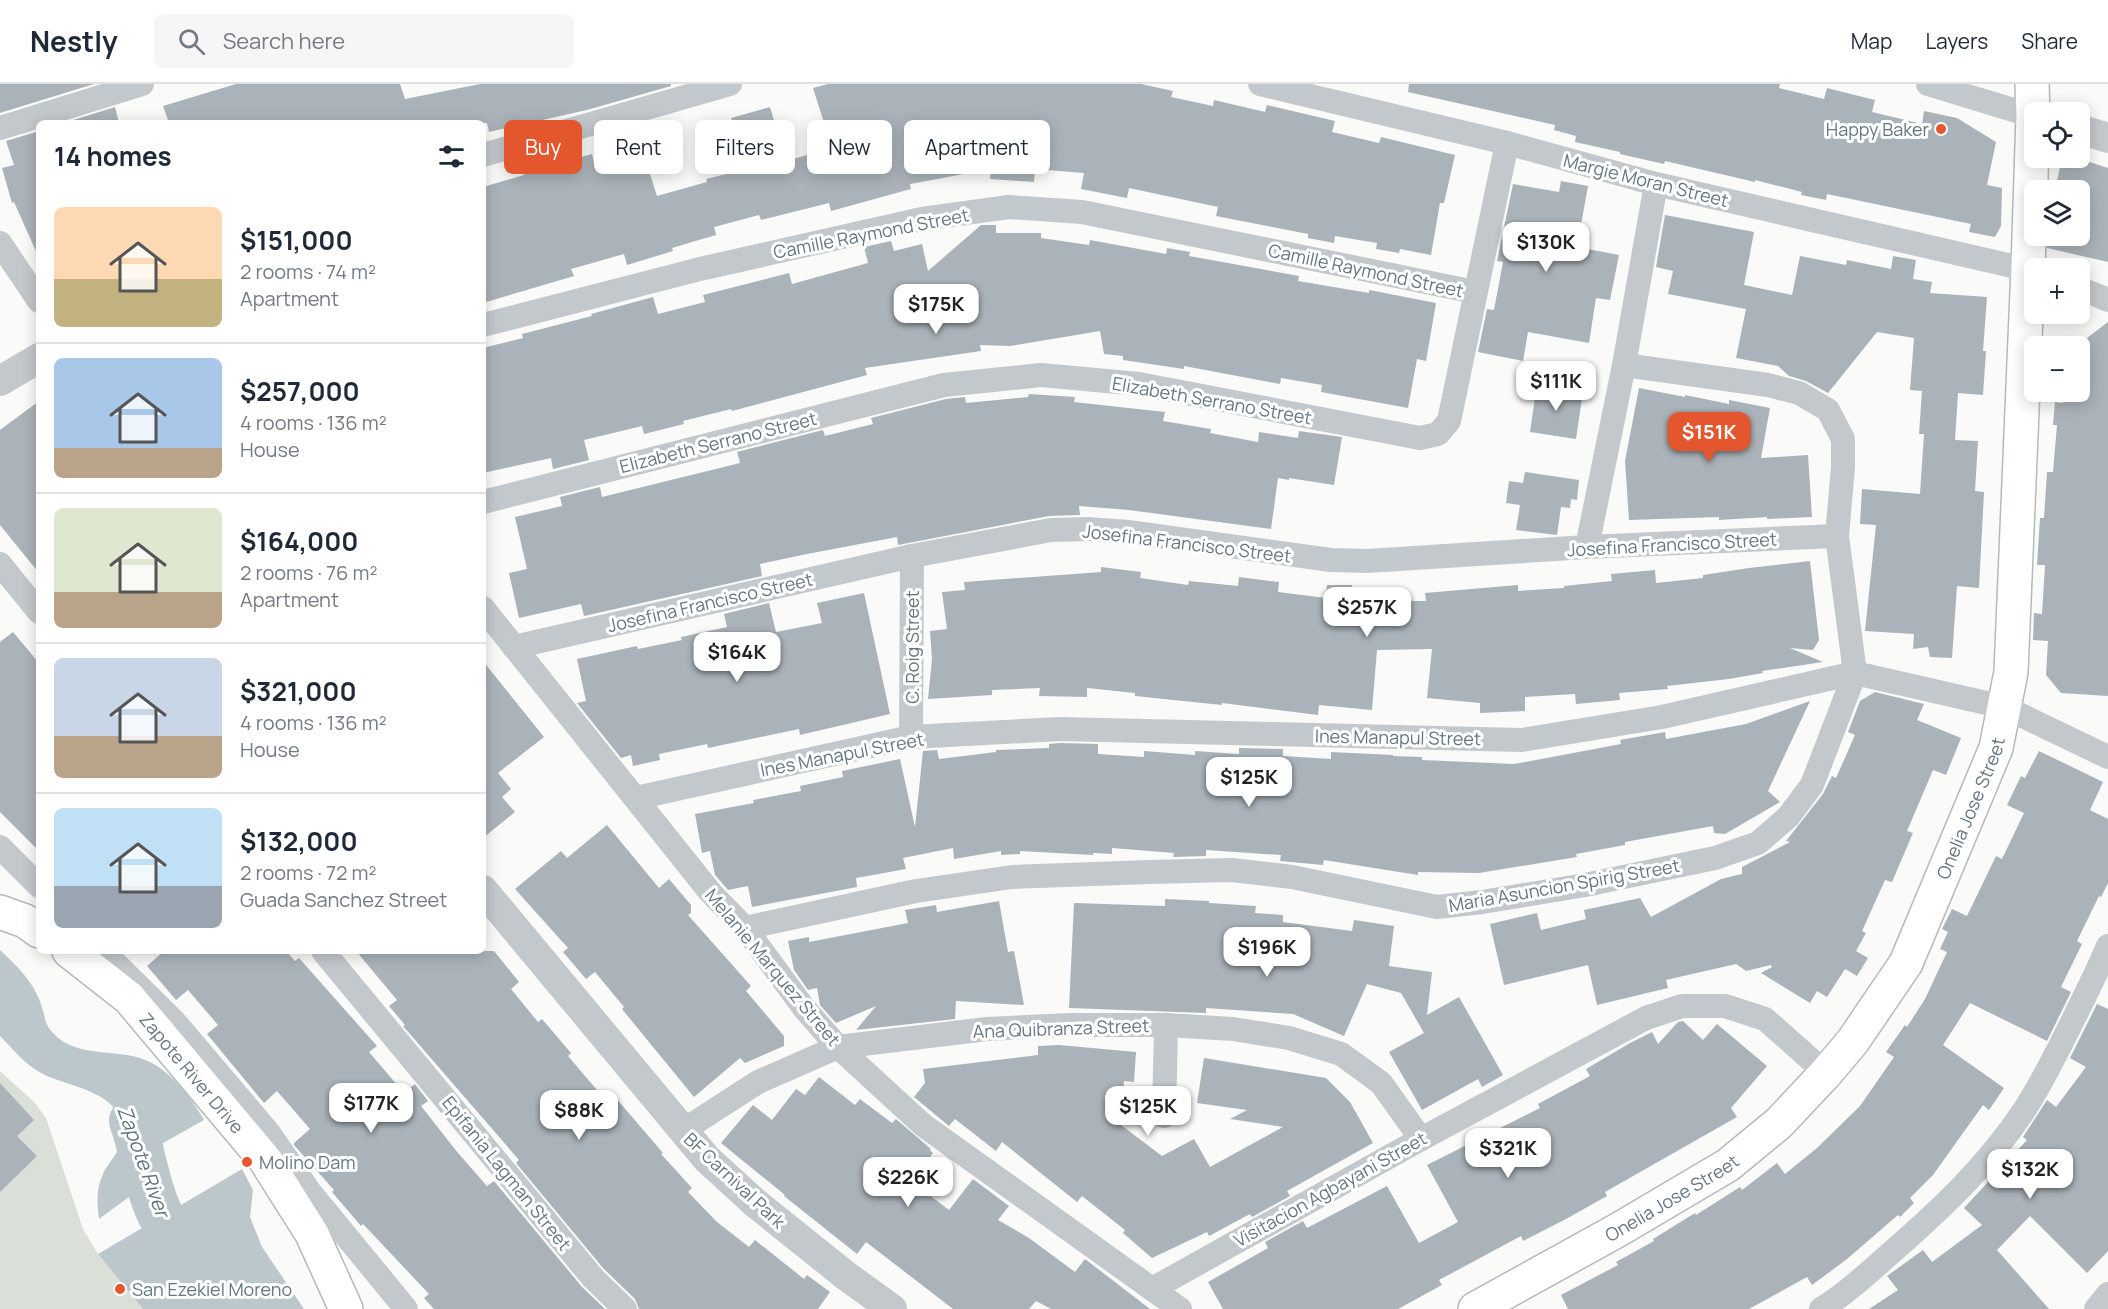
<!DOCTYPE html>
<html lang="en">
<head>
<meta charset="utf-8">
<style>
	body { margin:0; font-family:Manrope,sans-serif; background:#f6f6f7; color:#1f2937; height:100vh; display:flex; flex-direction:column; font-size:22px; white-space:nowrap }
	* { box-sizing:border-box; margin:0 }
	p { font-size:20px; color:#747a83 }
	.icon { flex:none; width:33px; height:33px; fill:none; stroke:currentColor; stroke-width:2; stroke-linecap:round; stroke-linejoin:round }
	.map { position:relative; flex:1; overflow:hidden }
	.sheet { position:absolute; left:36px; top:36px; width:450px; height:834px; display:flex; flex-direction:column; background:#fff; border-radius:9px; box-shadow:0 3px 15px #0003 }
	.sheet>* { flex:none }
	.guide { position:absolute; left:504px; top:36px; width:570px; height:54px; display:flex; gap:12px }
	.fabs { position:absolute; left:2024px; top:18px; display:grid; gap:12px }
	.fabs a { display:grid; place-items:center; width:66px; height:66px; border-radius:9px; background:#fff; box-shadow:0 3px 15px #0003; font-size:30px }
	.price { position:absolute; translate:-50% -51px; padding:0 14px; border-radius:12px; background:#fff; color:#222; font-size:20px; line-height:39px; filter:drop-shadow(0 2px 3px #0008) }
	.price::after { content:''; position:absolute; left:50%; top:36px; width:18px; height:14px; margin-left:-9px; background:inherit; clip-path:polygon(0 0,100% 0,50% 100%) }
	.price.selected { background:#e4572e; color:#fff }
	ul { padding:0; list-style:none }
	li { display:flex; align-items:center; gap:18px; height:150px; padding:0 18px }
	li+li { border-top:2px solid #e0e1e3 }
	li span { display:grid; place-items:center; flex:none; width:168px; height:120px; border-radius:9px; color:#555 }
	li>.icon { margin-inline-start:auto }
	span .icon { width:72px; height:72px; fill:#fffc; stroke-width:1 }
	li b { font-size:26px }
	h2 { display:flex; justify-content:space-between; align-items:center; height:72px; padding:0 18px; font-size:26px }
	.tag { padding:0 21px; border-radius:9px; background:#fff; box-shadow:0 3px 15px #0003; font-size:21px; line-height:54px }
	.tag.selected { background:#e4572e; color:#fff }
	header { display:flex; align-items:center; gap:36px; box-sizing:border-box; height:84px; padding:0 30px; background:#fff; border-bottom:2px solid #e0e1e3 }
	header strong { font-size:28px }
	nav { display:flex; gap:33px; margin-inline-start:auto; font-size:21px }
	.search { width:420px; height:54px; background:#f6f6f7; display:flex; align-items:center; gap:15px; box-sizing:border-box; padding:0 21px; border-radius:9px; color:#747a83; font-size:22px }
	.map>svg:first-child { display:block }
	.green { fill:#dadfd7 }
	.water { fill:#bbc7cb }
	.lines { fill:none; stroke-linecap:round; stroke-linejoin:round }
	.river { stroke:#bbc7cb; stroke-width:46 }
	.building { fill:#aab3b9 }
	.secondary-casing { stroke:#b3babf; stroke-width:36 }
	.minor { stroke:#c3c8cc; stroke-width:24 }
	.tertiary { stroke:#c3c8cc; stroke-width:30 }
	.secondary { stroke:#fff; stroke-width:33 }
	.poi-dot { fill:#e4572e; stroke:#fff; stroke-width:2 }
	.labels { text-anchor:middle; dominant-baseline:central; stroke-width:6; stroke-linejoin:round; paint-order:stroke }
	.poi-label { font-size:18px; fill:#657683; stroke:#fff; text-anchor:start }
	.street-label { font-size:18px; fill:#657683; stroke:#fff }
	.water-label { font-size:20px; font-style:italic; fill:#60757c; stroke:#fff }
</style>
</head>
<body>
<header>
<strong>Nestly</strong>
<div class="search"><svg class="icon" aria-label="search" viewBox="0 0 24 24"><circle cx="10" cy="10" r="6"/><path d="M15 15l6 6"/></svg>Search here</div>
<nav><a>Map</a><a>Layers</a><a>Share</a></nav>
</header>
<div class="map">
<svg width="2108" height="1225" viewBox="0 0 2108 1225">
	<rect width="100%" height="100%" fill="#fafaf8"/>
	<path class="green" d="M0,987L35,1019L46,1034L83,1145L98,1170L143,1225H0Z"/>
	<g class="water">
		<path d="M0,866C17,882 33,897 41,920C45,931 44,940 53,949C79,977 121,962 152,979C174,991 192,1015 204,1036L156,1063L167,1085L99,1135C97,1119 96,1105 103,1090C109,1077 123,1065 123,1050C123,1006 69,1004 41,989C24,980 13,965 0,952Z"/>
		<path d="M242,1085L253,1106L250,1133L262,1163L304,1225H143L98,1170Z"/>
	</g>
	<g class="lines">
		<path class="river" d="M132,1037C143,1067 146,1101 160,1130C178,1165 209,1196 235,1225"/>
	</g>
	<g class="building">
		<path d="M0,0H94L0,29Z"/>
		<path d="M236,0H400L405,15L480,0H671V2L587,26L489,48L487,39H169L163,22Z"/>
		<path d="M828,0H1141L1173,7L1171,13L1213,22L1214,16L1265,28L1267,21L1335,37L1332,48L1379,59L1381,53L1455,71L1444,119H1440L1431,171L1400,165L1399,169L1376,165L1377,159L1335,152L1334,159L1308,154V150L1216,132L1218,123L1129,104L1127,114L1081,105L1084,89L1035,85L1034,98L990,95L991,85L910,100L911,105L831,127L829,119L761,136L759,131L714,143L716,151L672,164L673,167L627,181L624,170L571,185L574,192L483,219V103L524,91L522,82L544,76L546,83L592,70L594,79L642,65L657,112L707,98L706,95L746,85L731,34L770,23L786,77L832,64L813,4Z"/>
		<path d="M1409,0H1780L1779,4L1824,15L1827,4L1875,16L1872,28L1922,40L1924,27L1957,34L1996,58L1987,101L2002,104L2001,142L1995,153L1969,148L1971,140L1827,110L1826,116L1801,111L1802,108L1755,96V98L1665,77L1664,80L1620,70V68L1575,58L1576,52L1554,46L1555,41L1408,8Z"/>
		<path d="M115,23L119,39H64Z"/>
		<path d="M39,47V174L14,118L12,119L2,84L14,81L6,57Z"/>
		<path d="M2062,74H2077L2108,84V178L2047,164L2048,152H2079V106H2055Z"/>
		<path d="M1561,97L1588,102L1577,163L1619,171L1610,216L1596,214L1589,259L1528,248L1523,277L1478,268L1487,225L1494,226L1503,178L1497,177L1513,100L1559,108Z"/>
		<path d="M1665,131L1754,148L1744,201L1792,211L1800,172L1846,181L1847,176L1891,185L1893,172L1916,176L1913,195L1932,198L1930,209L1987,213L1983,267H1986L1983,311L1958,309L1955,356L1978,357L1975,407L1984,408L1979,504L1957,502L1952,574L1930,573L1928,563L1913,565L1914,550L1865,547L1876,441L1860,440L1862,405L1920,410L1924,350H1919L1922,307L1910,306L1914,254L1877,248L1828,309L1806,297L1789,292L1778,282L1736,274L1746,225L1668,210L1673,187L1656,183Z"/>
		<path d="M981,141H996V149H1041V154L1089,161L1090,156L1166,170L1167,164L1190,168L1189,172L1299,192L1298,197L1369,209V206L1436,219L1426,277L1417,275L1408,324L1321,308L1322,301L1281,294L1280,300L1184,282V285L1123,276V272L1104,270L1100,247L1010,262L980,261L981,267L865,284L867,291L732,327L731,325L683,337L684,340L644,350L642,342L584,356L589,376L553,385L551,374L483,389V264L523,254L522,250L592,232L591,230L653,213L658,230L705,218L703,211L789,189L792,200L868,179L864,163L891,157L894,167L922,160L928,187Z"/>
		<path d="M2108,238V612L2061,609L2046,591L2048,557L2033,556L2034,529L2042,530L2045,481H2037L2040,434H2044L2047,388H2053L2057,341H2053L2055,318L2063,319L2064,308H2079V260Z"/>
		<path d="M1537,300L1583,307L1576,355L1530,348Z"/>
		<path d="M1639,304L1685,313V311L1729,320V316L1770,324L1761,374L1808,371L1812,433L1767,435V433L1719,436V433L1629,436L1625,377Z"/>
		<path d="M1029,310L1075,313L1074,318L1165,328L1163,337L1211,345L1210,349L1258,358L1259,348L1298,354L1299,347L1342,353L1334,401L1289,394V396L1278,394L1271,445L1129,426L1079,422L1080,431L1049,432L898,461L897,453L807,470L760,480L762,492L584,532L581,520L519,534L509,489L527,485L515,433L562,422L560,413L600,403L602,413L740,379L737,368L823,346L825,352L873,340L871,334L946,315L965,313L966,319L1028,313Z"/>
		<path d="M39,317V489L0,441V346Z"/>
		<path d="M1525,388L1579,396L1577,416L1571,415L1570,424L1561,423L1557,451L1516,446L1520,421L1506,419L1509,397L1523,399Z"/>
		<path d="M1810,477L1819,556L1813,566L1790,564L1823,578L1762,587L1763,589L1729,595L1667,602L1668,605L1619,609L1620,616L1576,620L1575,610L1525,613V627L1480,629V619L1427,614L1432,565L1377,566L1372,626L1319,621L1318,631L1222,619V621L1135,612V609L1087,604V613L1039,612L1040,604L992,606V611L928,615L932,575L930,547L947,545L942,508L965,506L964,498L1101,488V483L1141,488L1140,494L1188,501L1189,497L1238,502L1239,493L1279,498L1278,508L1326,514L1327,501H1352V514H1373V517H1426L1425,509L1518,501V507L1564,504V502L1612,497L1611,490L1655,486L1656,499L1703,494V491L1749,484Z"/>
		<path d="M864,509L890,630L800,651L799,645L708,664L707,660L659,670L660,676L633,682L631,671L621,674L577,619L586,617L577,575L637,562L638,565L682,556L681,553L727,543L724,530L769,519L776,548L822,539L817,519Z"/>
		<path d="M13,548L39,579V767L0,728V558Z"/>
		<path d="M483,577L544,653L498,689L511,705L502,713L515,728L483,754Z"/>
		<path d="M1875,608L1924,620L1917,636L1961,654L1946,691L1933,686L1907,747L1913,749L1892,798L1885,796L1862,847L1866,849L1856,867L1868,874L1857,892L1845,885L1827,913L1817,907L1810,919L1761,889L1772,883L1771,881L1746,887L1736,880L1666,896L1668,904L1597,921L1588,881L1504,901L1490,840L1537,829L1541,846L1586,835L1584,826L1640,814L1651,833L1721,795L1742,790V783L1790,758L1786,757L1823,710L1832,692L1836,694L1855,651L1848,648L1860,617Z"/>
		<path d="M1810,617L1768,707L1780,718L1725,750L1714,749L1713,742L1625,758V761L1576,770L1577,773L1479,789L1418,788V791L1324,776L1323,781L1280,777L1281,771L1206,766V772L1173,773L1174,769L1112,764V770L1093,769V771L1020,767V770L1001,771V767L954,775L953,764L903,774L906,785L856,794L857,803L752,823L748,802L728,806L715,791L710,767L702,769L695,730L754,719L753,716L801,707L800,702L843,693L842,687L900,675L915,743L923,667L937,666L939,675L996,668V666L1049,664V660L1060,659L1098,660V670L1144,673V667L1195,671V667L1239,670V664L1283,665V672L1331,675V668L1393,671V672L1422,673V676L1514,680L1621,660L1620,656L1665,648L1666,655L1746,640Z"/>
		<path d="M2039,667L2103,698L2090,726L2108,735V799L2101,813L2099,812L2077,857L2082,860L2061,903L2071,908L2047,957L1970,919L1943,961L2004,1004L1989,1026L1983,1021L1933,1091L1910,1114L1914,1119L1900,1133L1898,1131L1847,1175L1812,1201L1807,1193L1749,1225H1568L1561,1211L1618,1181L1616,1178L1654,1157L1653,1155L1695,1129L1696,1131L1740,1103L1742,1106L1777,1079L1785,1090L1817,1064L1860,1022L1894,973L1886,968L1905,941L1907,943L1925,915L1947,868L1940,865L1948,848L1942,845L1952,825L1967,832L1996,772L2002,775L2024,729L2007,721L2021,692L2025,694Z"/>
		<path d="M607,741L659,804L669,795L691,821V829L688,831L751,902L746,907L784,952V962L745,979L740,974L694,1013L622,925L624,923L595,888L586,895L563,868L568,864L515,805L561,767L567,774Z"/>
		<path d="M1165,815L1209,817V819L1256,822L1255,829L1283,831V838L1352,847L1354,836L1394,842L1389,882L1432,888L1427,931L1459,913L1503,991L1482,1003L1478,995L1422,1026L1389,968L1424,949L1401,909L1367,900L1344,952L1293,930L1206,924V929L1069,924L1074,819L1165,822Z"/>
		<path d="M999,817L1008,868L1014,867L1024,921L956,917L955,935L856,946L876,922L836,939L820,921L817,904L808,906L794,886L788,857L809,853V858L908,839L905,826L936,821L937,828Z"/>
		<path d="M164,867H286L295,877L299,874L377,962L369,968L404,1009L415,1000L428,1017L421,1022L458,1069L487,1102L494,1097L582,1203L605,1225H434L424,1214L429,1210L363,1140L361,1142L332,1108L334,1106L294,1061V1059L310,1045L277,1007L264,1019L207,950L218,941L188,906L176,916L147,882Z"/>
		<path d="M356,867H494L519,898L511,905L538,938L542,935L571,969L568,972L609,1020L615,1013L663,1069L661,1070L692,1104L688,1108L717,1138L749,1163L755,1156L804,1195L807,1191L830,1208L818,1225H639L635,1215L603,1184L516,1079L519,1076L403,942L405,941L389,922L397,916Z"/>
		<path d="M2097,920L2108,925V1167L2087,1189L2030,1132L1997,1166L2049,1225H1869L1898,1206L1887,1192L1923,1166L1932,1178L1982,1141L1964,1124L2027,1056L2023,1053L2047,1016L2056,1023L2086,983L2070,974Z"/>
		<path d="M1683,937L1703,956L1717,940L1767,982L1731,1024L1737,1033L1605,1108L1607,1112L1566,1135L1523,1157L1521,1152L1439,1196L1442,1201L1398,1225H1223L1208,1198L1268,1164L1265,1158L1303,1137L1307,1144L1387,1102L1419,1159L1458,1138L1427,1081L1540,1024L1538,1020L1590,992L1586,985L1630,959L1652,948L1658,960L1678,938Z"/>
		<path d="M1059,961L1136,968L1134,998L1124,997L1121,1041L1162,1072L1194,1055L1210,1083L1283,1043L1230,1035L1247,1026L1197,1019L1204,974L1326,994L1350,1018L1373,1059L1287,1107L1290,1112L1252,1133L1250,1130L1209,1152L1207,1148L1152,1174L1123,1149L1125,1146L1082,1112L1077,1118L1002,1058L996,1067L955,1035L949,1042L914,1013L925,999L923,985L1038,971V962Z"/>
		<path d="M819,993L855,1021L860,1015L892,1039L896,1035L931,1065L930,1066L933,1069L911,1097L949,1126L973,1095L1009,1122L998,1136L1029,1154L1075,1188L1085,1175L1150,1225H1051L1036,1217L1029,1225H953L866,1158L857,1170L784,1112L785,1111L721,1059L753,1021L772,1036L796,1005L805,1011Z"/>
		<path d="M0,999L34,1036L17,1052L37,1072L0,1108Z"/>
	</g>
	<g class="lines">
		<g class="secondary-casing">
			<g id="secondary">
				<path d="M0,828L25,837L39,847"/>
				<path id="s1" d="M69,867L129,914L266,1077L312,1150L346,1225"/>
				<path id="s2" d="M1475,1225L1618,1146L1728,1081L1779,1039L1826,989L1853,957L1906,879L1996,664L2011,588L2028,184L2033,32L2032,0"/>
			</g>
		</g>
		<g class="minor">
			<path d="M1260,0L1507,59L1656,100L2034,187"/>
			<path d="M1928,0L2033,32"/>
			<path d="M0,44L142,0"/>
			<path d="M483,71L730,0"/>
			<path d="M0,159L39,217"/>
			<path d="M2079,204L2108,216"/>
			<path d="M483,241L700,185L922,135L1009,123L1082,128L1475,208"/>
			<path d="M483,418L944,301L1041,291L1139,300L1420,354L1438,350L1449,337L1507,59"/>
			<path d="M1587,463L1624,281L1656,100"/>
			<path d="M0,480L39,528"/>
			<path d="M483,524L710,808L745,844L804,924L838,963L923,1041L1180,1225"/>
			<path d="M514,563L912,472L1051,446L1088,445L1128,448L1331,476L1367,477L1587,463L1837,452"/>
			<path d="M911,653L912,472"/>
			<path d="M636,714L911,653L1060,645L1522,656L1662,633L1855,589L2004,623L2108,673"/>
			<path d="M0,763L39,802"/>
			<path d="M745,844L916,807L1012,793L1150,788L1232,786L1292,793L1437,823L1482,818L1585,801L1715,774L1758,759L1788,733L1812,701L1855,589L1837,452L1843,383V355L1828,326L1799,309L1768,301L1624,281"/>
			<path d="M103,867L174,937L269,1049L310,1108L406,1225"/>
			<path d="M323,867L593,1194L625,1225"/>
			<path d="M1164,1032L1166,941"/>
			<path d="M682,1047L758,998L838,963L987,945L1070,941H1166L1233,945L1289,954L1341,970L1381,999L1421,1055"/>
			<path d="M1152,1205L1421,1055L1646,934L1682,922H1725L1765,935L1826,989"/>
			<path d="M1821,1225C1847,1209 1869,1188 1892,1168C1940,1126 1987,1082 2023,1028C2039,1004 2052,978 2065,952C2080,922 2095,893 2108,862"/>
			<path d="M2096,1225L2108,1210"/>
		</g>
		<g class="tertiary">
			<path d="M2079,45L2108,54"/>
			<path d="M0,297L39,274"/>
			<path d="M483,806L707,1075L754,1118L845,1191L892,1225"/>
		</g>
		<use href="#secondary" class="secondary"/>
	</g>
	<g class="poi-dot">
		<circle cx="1941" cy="45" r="6"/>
		<circle cx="247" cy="1078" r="6"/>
		<circle cx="120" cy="1205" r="6"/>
	</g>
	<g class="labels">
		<g class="poi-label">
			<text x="1929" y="45" text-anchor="end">Happy Baker</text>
			<text x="259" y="1078">Molino Dam</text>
			<text x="132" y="1205">San Ezekiel Moreno</text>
		</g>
		<g class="street-label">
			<text transform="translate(1646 96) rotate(14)">Margie Moran Street</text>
			<text transform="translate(871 149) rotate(-11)">Camille Raymond Street</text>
			<text transform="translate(1366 186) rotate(12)">Camille Raymond Street</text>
			<text transform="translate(1212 316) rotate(10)">Elizabeth Serrano Street</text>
			<text transform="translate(718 358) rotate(-14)">Elizabeth Serrano Street</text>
			<text transform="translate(1187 459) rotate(7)">Josefina Francisco Street</text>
			<text transform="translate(1672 460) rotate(-3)">Josefina Francisco Street</text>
			<text transform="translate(710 518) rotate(-13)">Josefina Francisco Street</text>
			<text transform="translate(912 563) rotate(-90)">C. Roig Street</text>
			<text transform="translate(1398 653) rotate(1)">Ines Manapul Street</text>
			<text transform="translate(842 670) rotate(-11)">Ines Manapul Street</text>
			<text stroke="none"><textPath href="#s2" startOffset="730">Onelia Jose Street</textPath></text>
			<text transform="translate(1564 801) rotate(-10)">Maria Asuncion Spirig Street</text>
			<text transform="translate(773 883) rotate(50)">Melanie Marquez Street</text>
			<text transform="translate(1061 944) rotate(-2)">Ana Quibranza Street</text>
			<text stroke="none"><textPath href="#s1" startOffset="174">Zapote River Drive</textPath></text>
			<text transform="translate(507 1089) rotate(51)">Epifania Lagman Street</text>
			<text transform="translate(735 1096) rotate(43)">BF Carnival Park</text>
			<text transform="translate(1330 1105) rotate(-29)">Visitacion Agbayani Street</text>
			<text stroke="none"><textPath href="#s2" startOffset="226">Onelia Jose Street</textPath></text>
		</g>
		<g class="water-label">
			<text transform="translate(144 1077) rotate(70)">Zapote River</text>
		</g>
	</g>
</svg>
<div class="fabs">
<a><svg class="icon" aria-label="locate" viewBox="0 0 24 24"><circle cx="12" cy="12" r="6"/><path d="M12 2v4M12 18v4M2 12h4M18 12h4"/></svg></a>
<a><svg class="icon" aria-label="layers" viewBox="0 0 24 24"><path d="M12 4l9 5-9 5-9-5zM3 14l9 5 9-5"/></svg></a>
<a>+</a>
<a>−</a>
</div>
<b class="price" style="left:1546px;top:189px">$130K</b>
<b class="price" style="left:936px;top:251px">$175K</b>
<b class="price" style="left:1556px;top:328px">$111K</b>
<b class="price selected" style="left:1709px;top:379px">$151K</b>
<b class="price" style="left:1367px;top:554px">$257K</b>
<b class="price" style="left:737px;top:599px">$164K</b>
<b class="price" style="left:1249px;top:724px">$125K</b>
<b class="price" style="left:1267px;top:894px">$196K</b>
<b class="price" style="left:371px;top:1050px">$177K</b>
<b class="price" style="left:1148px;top:1053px">$125K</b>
<b class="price" style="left:579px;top:1057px">$88K</b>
<b class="price" style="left:1508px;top:1095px">$321K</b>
<b class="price" style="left:2030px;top:1116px">$132K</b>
<b class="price" style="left:908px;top:1124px">$226K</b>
<div class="guide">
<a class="tag selected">Buy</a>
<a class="tag">Rent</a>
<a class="tag">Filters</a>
<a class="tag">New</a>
<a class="tag">Apartment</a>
</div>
<section class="sheet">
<h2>14 homes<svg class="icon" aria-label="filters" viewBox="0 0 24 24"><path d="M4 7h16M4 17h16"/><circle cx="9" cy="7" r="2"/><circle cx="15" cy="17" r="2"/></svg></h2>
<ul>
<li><span style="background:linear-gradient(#ffd9b3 60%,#c2b280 0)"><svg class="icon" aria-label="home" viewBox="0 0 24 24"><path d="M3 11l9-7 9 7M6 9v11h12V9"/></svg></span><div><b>$151,000</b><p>2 rooms · 74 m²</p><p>Apartment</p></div></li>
<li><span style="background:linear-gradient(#a9c7e8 75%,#b9a48a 0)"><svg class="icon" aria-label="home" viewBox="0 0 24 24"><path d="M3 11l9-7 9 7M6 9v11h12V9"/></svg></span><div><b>$257,000</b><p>4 rooms · 136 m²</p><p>House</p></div></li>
<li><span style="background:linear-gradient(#dfe7d0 70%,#b9a48a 0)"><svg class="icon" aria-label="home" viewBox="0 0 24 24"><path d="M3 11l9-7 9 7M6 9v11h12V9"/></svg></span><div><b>$164,000</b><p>2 rooms · 76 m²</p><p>Apartment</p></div></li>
<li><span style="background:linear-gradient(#c9d6e8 65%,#b9a48a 0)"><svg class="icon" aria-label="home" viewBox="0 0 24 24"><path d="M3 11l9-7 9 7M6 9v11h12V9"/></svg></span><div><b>$321,000</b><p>4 rooms · 136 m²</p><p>House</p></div></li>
<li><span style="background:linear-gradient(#bfe0f5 65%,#9aa5b1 0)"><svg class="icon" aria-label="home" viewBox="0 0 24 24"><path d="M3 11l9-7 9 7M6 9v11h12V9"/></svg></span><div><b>$132,000</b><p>2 rooms · 72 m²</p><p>Guada Sanchez Street</p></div></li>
</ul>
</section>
</div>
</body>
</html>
